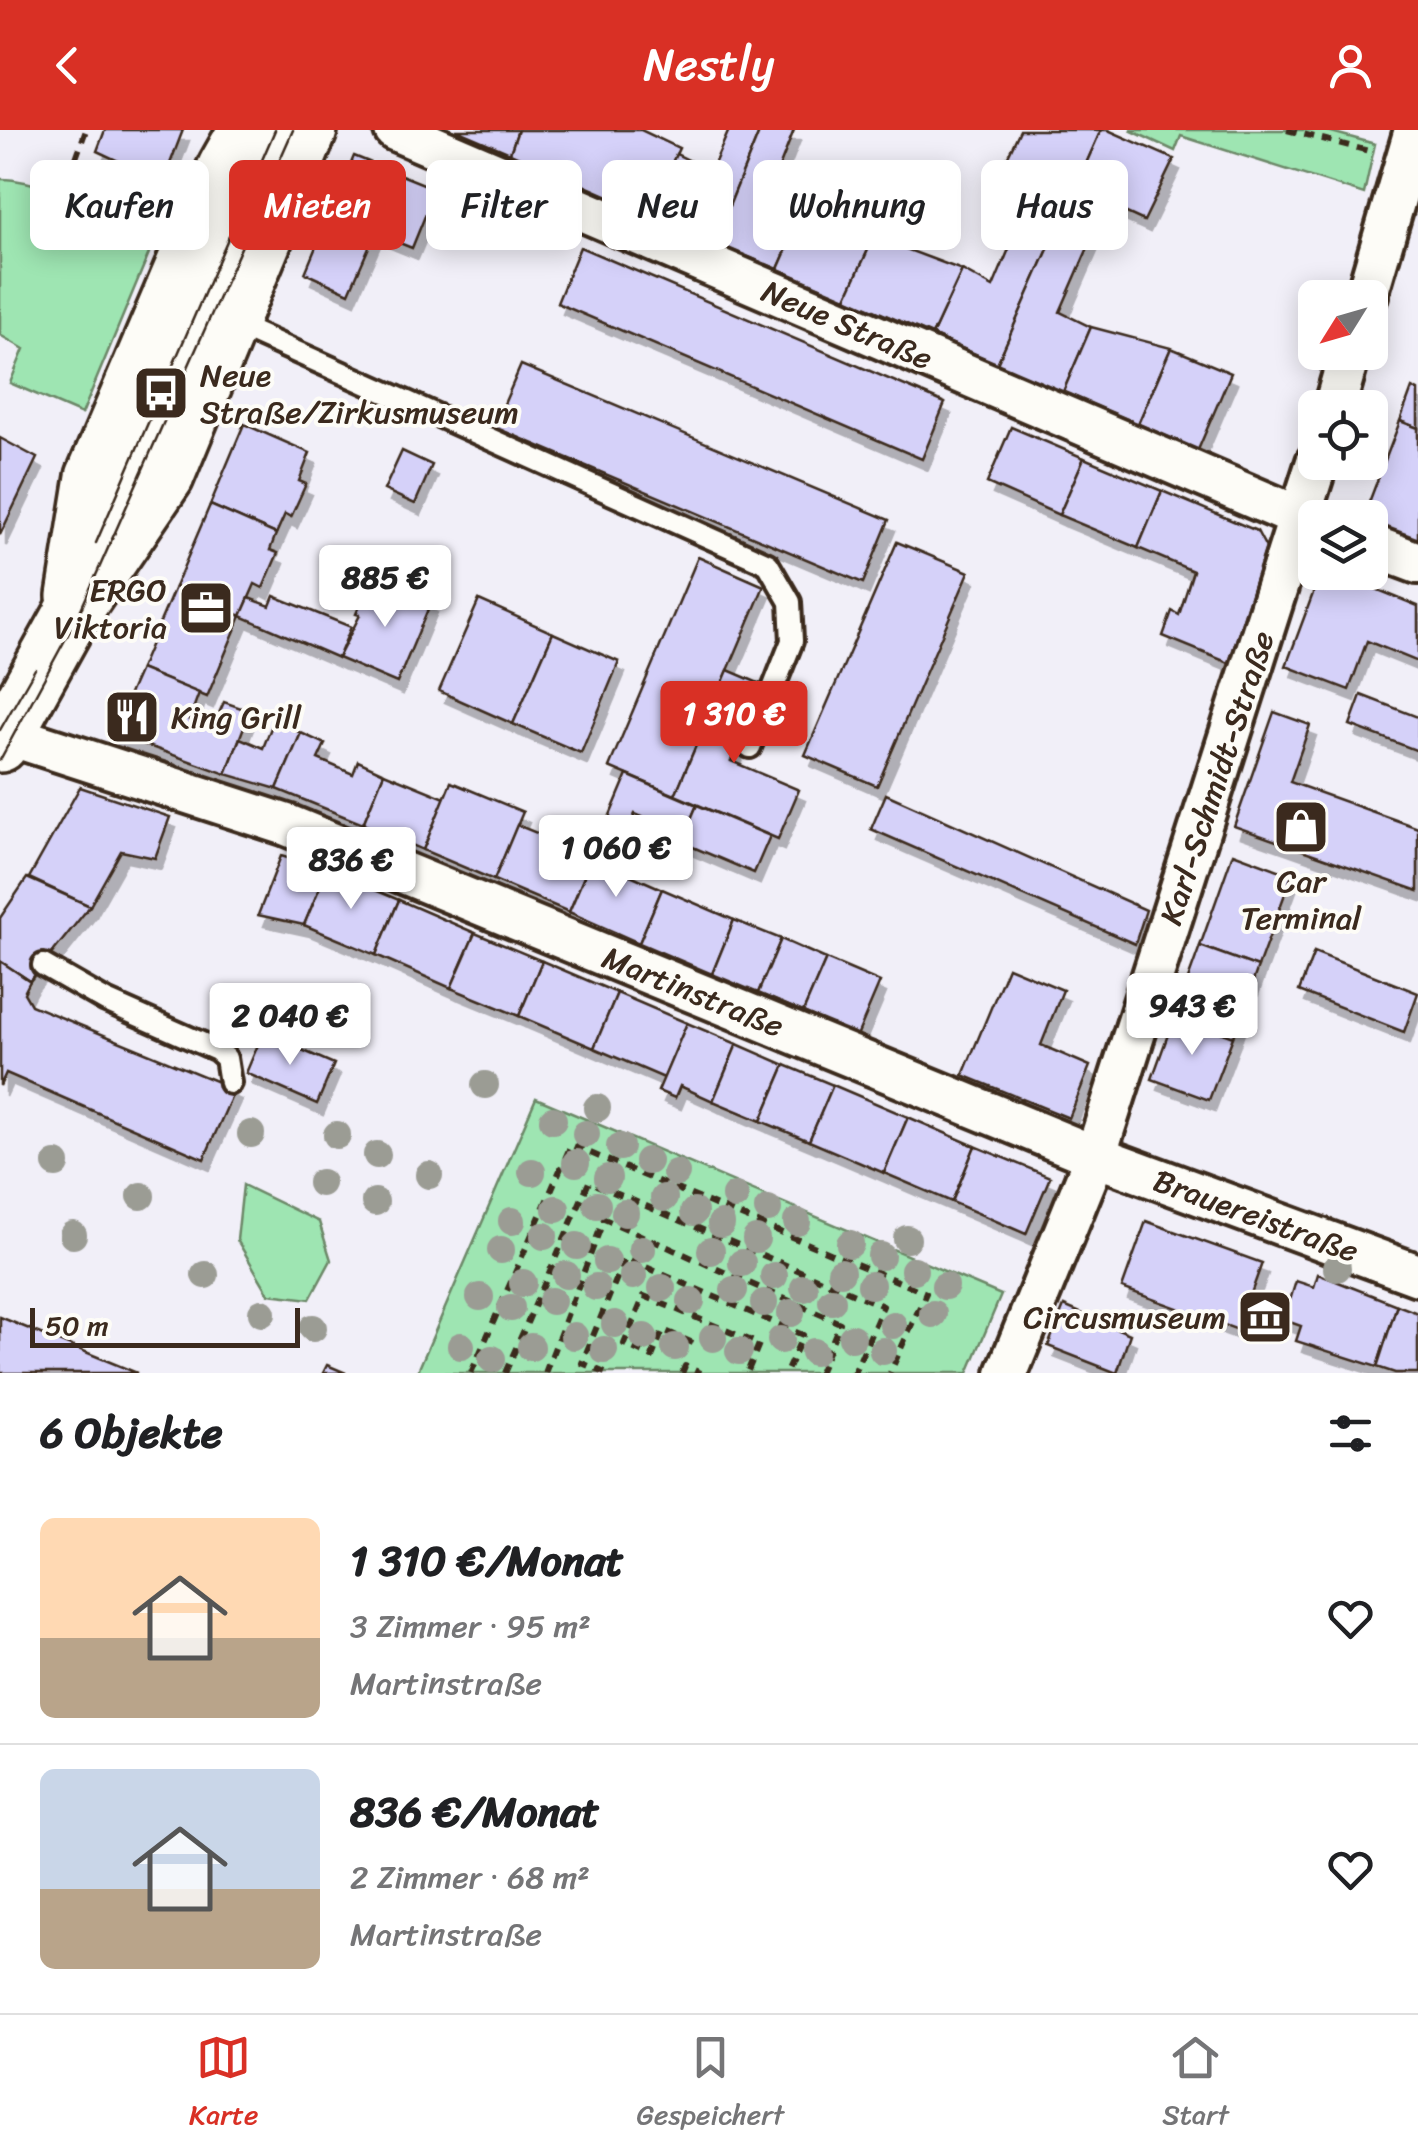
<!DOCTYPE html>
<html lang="de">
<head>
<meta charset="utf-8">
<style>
	body { margin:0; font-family:Sriracha,sans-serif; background:#f6f6f6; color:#202124; height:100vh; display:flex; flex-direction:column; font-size:38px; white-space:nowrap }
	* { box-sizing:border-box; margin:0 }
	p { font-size:32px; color:#757577 }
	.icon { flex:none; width:55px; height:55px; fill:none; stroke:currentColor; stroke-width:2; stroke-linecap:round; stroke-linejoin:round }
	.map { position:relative; height:1243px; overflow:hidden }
	.details { display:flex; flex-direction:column; background:#fff; flex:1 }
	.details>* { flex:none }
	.banner { position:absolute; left:30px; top:30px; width:1360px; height:90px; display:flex; gap:20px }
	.needle { width:65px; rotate:233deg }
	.tools { position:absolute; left:1298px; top:150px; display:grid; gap:20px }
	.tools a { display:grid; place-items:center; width:90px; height:90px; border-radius:15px; background:#fff; box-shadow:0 5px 25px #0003; font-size:50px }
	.scale { position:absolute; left:30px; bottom:25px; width:270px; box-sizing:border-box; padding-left:10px; border:5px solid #3b2a1e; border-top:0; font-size:28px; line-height:35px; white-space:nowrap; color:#3b2a1e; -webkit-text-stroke:8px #fdfcf7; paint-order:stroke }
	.price { position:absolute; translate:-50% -85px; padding:0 22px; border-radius:10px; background:#fff; color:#222; font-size:32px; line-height:65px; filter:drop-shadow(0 2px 5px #0008) }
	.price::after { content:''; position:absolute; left:50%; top:60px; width:30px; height:22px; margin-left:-15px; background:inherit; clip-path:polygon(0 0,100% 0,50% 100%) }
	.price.active { background:#d93025; color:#fff }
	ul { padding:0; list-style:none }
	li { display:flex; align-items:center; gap:30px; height:250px; padding:0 40px }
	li+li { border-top:2px solid #e0e0e0 }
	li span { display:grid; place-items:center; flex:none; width:280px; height:200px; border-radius:15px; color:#555 }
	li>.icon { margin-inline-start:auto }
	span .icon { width:120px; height:120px; fill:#fffc; stroke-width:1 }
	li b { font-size:42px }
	h2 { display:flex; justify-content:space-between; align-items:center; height:120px; padding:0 40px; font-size:42px }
	.chip { padding:0 35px; border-radius:15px; background:#fff; box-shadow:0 5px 25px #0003; font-size:35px; line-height:90px }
	.chip.active { background:#d93025; color:#fff }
	header { display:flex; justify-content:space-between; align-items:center; height:130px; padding:0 40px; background:#d93025; color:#fff; font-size:45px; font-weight:600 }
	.dock { display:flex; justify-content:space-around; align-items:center; height:140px; border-top:2px solid #e0e0e0; background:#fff; font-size:28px; color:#757577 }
	.dock a { display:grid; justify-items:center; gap:5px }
	.dock .active { color:#d93025 }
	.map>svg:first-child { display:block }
	.green { fill:#9ee5b2; stroke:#6c8868; stroke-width:2.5 }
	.building { fill:#d5d1f9; stroke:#3b2a1e; stroke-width:2.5; filter:url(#shadow) }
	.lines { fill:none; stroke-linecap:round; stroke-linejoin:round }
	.lane-casing { stroke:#3b2a1e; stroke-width:28 }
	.street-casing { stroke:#3b2a1e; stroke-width:48 }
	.secondary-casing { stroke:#3b2a1e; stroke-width:62 }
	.path { stroke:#3b2a1e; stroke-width:6; stroke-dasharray:10 8; stroke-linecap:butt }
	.lane { stroke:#fdfcf7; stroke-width:20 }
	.street { stroke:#fdfcf7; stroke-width:40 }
	.secondary { stroke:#fdfcf7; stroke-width:55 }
	.tram { stroke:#3b2a1e; stroke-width:2.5 }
	.tree { fill:#9b9c94 }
	.labels { text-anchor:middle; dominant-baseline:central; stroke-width:8; stroke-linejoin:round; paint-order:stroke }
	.street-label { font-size:32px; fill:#3b2a1e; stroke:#fdfcf7 }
	.poi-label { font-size:32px; fill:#3b2a1e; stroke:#fdfcf7; text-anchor:start }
</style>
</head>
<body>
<header><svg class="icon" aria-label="back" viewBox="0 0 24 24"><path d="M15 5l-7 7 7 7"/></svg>Nestly<svg class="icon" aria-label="person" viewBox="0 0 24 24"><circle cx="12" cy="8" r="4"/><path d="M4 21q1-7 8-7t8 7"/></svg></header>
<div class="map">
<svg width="1418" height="1243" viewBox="0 0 1418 1243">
	<defs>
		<filter id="shadow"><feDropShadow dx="6" dy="11" stdDeviation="0" flood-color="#0004"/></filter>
	</defs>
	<rect width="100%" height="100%" fill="#f1eff8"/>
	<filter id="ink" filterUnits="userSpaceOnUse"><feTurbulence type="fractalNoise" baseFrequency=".01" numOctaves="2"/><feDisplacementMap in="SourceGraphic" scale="20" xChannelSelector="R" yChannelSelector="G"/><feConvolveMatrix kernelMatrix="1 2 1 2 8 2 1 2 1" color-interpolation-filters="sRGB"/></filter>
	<g filter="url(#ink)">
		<g class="green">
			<path d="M1130,0H1324L1375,14L1364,64L1181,6L1175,21Z"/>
			<path d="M0,49C28,48 94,73 119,87C134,96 141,109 149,123L82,284L10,253L24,219L0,205Z"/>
			<path d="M536,968L1001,1165L968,1243H417Z"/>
			<path d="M243,1055L319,1092L331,1130L310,1169L269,1164L237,1110Z"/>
		</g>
		<g class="building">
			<path d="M105,0H183L163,52L97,21Z"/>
			<path d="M456,0H518L510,23Z"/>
			<path d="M518,0H641L679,18L649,84L510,23Z"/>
			<path d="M729,0H760L714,113L649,84L676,24L711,41Z"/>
			<path d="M760,0H794L769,63L804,80L778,139L714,113Z"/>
			<path d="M1020,0H1101L997,234L932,205L962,140L993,157L1041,43L1007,28Z"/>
			<path d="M1101,0H1108L1174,29L1144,91L1107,74L1060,182L1091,197L1063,262L997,234Z"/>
			<path d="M354,26L436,59L412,118L375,103L349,163L305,143Z"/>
			<path d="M804,80L874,107L846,168L778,139Z"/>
			<path d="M874,107L962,140L932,205L846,168Z"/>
			<path d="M580,117L945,273L922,329L557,173Z"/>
			<path d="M1091,197L1171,218L1138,294L1063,262Z"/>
			<path d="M1171,218L1231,243L1198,320L1138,294Z"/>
			<path d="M521,235L889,390L863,453L494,297Z"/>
			<path d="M1412,258L1418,261V298L1400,291Z"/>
			<path d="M1400,291L1418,298V414L1370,395V388H1363Z"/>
			<path d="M244,294L310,323L299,351L306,354L291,387L285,384L276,404L210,375Z"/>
			<path d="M1011,297L1084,328L1059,385L987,353Z"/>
			<path d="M0,308L37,328L0,405Z"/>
			<path d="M402,321L432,335L415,374L384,360Z"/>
			<path d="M1084,328L1162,361L1138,418L1059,385Z"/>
			<path d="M1162,361L1257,401L1266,418L1229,533L1163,506L1172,481L1179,485L1193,441L1138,418Z"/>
			<path d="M210,375L276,404L270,420L278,423L263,458L255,454L241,486L175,457Z"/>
			<path d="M897,412L969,442L877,656L805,625Z"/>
			<path d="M698,427L764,456L675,665L609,637Z"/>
			<path d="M1321,442H1334L1418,476V532L1367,511L1349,560L1286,536Z"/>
			<path d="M372,447L431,472L397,553L338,528L360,485L356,484Z"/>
			<path d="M175,457L241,486L207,567L140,539Z"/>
			<path d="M274,466L351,497L338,528L241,486L249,468L270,476Z"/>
			<path d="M479,470L553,503L513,594L439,561Z"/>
			<path d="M553,503L619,532L581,623L513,594Z"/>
			<path d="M140,539L199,563L189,590L212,599L224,572L250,581L226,644L112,603Z"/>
			<path d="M728,540L763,555L731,631L799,660L778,709L675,665Z"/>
			<path d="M1361,565L1418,587V621L1350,595Z"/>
			<path d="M1274,582L1310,595L1290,652L1418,698V761L1234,696Z"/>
			<path d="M274,590L301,603L277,659L226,644L240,608L263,618Z"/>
			<path d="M301,603L325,614L318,629L353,644L358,631L384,643L363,694L277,659Z"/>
			<path d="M384,643L445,668L423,720L363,694Z"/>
			<path d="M627,645L697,675L684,705L635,684L612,737L592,728Z"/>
			<path d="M451,652L523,682L494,750L423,720Z"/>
			<path d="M80,657L170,687L155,728L121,721L90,776L29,748Z"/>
			<path d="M886,664L1146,780L1135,814L871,699Z"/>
			<path d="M697,675L770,706L754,743L681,712Z"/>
			<path d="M517,695L539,704L543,695L576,710L572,720L592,728L569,782L494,750Z"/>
			<path d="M1233,723L1292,745L1258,837L1200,816Z"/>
			<path d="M281,726L327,740L304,795L258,785Z"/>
			<path d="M592,728L662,759L639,813L569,782Z"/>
			<path d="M327,740L399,770L376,825L304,795Z"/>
			<path d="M27,748L90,776L30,851L0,831V788Z"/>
			<path d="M662,759L734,790L712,844L639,813Z"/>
			<path d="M399,770L475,803L451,858L376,825Z"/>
			<path d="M734,790L781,809L758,863L712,844Z"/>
			<path d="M475,803L542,831L519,886L451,858Z"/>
			<path d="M781,809L826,829L803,882L758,863Z"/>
			<path d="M1200,816L1258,837L1233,907L1175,885Z"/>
			<path d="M1314,822L1418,863L1404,902L1299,861Z"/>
			<path d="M826,829L880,852L857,906L803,882Z"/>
			<path d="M0,831L30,851L24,863L31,875L235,959L204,1029L6,943L0,956Z"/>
			<path d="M542,831L617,863L594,918L519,886Z"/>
			<path d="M1008,837L1063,860L1041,915L1090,936L1069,988L963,945Z"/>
			<path d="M617,863L687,893L664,948L594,918Z"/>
			<path d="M1175,885L1233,907L1209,970L1152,949Z"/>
			<path d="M687,893L737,914L713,971L680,956L675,968L658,961Z"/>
			<path d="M263,903L334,934L317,974L246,943Z"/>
			<path d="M737,914L785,935L761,991L713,971Z"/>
			<path d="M785,935L833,955L809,1011L761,991Z"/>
			<path d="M833,955L908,987L884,1043L809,1011Z"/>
			<path d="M908,987L975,1016L952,1072L884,1043Z"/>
			<path d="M975,1016L1050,1047L1026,1104L952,1072Z"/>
			<path d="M1146,1091L1262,1133L1238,1200L1122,1158Z"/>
			<path d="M1318,1144L1397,1175L1377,1237L1296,1211L1301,1196L1284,1190L1296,1151L1314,1157Z"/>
			<path d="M1397,1175L1418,1183V1243H1395L1377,1237Z"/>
			<path d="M1064,1176L1130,1204L1117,1243L1048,1216Z"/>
			<path d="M0,1187L137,1243H0Z"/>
			<path d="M327,1235L346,1243H323Z"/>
		</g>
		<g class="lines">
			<g class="lane-casing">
				<g id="lane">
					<path d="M234,194L768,434L790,472L792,511L750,617"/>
					<path d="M113,384L278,0"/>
					<path d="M43,835L106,871L217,920L226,928L230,953"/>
				</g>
			</g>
			<g class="street-casing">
				<g id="street">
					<path d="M395,0L1315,394"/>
					<path d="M1366,168L1415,0"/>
					<path d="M1334,278L1350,222"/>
					<path d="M1370,415L1418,433"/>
					<path d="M6,604L287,695L1077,1019L1418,1145"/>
					<path d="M1007,1243L1095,1027L1317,332"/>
				</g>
			</g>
			<g class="secondary-casing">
				<g id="secondary">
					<path d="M75,466L94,347L226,37L247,0"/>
					<path d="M0,614L72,484L166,346L309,0"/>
				</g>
			</g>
			<g class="path">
				<path d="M1287,0L1373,22"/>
				<path d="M70,45L86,0"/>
				<path d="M693,1213L663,1200L652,1227L624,1214L644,1166L759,1214L747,1243"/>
				<path d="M471,1243L571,1015L926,1163L890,1243"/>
				<path d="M505,1243L589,1052L883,1176L854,1243"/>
				<path d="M545,1243L604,1089L840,1193L819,1243"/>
				<path d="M605,1243L582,1233L625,1128L803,1205L786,1243"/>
				<path d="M682,1243L685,1236L701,1243"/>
			</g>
			<use href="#lane" class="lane"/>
			<use href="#street" class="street"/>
			<use href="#secondary" class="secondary"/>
			<g class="tram">
				<path d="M96,413L275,0"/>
				<path d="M0,600L35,539"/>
				<path d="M0,630L78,486L293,0"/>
			</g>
		</g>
		<g class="tree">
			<circle cx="485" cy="955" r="14"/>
			<circle cx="597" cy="978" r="14"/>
			<circle cx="553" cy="990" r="14"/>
			<circle cx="251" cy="1004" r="14"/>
			<circle cx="586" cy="1004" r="14"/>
			<circle cx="337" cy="1005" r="14"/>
			<circle cx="620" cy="1017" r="14"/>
			<circle cx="377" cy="1025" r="14"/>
			<circle cx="648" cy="1031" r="14"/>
			<circle cx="576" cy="1033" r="14"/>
			<circle cx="56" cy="1034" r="14"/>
			<circle cx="532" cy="1042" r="14"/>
			<circle cx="676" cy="1043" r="14"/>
			<circle cx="429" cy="1045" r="14"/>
			<circle cx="608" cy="1048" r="14"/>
			<circle cx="321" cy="1053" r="14"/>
			<circle cx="141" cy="1066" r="14"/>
			<circle cx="735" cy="1066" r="14"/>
			<circle cx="664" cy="1068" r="14"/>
			<circle cx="375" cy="1072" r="14"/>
			<circle cx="597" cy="1075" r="14"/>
			<circle cx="556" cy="1079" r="14"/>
			<circle cx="768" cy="1079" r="14"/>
			<circle cx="694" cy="1082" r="14"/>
			<circle cx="625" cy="1083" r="14"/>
			<circle cx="512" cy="1091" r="14"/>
			<circle cx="797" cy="1092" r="14"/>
			<circle cx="721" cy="1094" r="14"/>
			<circle cx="73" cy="1105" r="14"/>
			<circle cx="544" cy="1106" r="14"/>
			<circle cx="756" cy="1109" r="14"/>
			<circle cx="907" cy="1109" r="14"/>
			<circle cx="850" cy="1114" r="14"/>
			<circle cx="577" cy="1116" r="14"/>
			<circle cx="642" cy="1119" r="14"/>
			<circle cx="501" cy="1120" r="14"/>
			<circle cx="711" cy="1121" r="14"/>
			<circle cx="881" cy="1126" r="14"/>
			<circle cx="607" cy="1131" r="14"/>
			<circle cx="742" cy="1133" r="14"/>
			<circle cx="1337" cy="1138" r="14"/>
			<circle cx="914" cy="1140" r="14"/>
			<circle cx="841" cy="1142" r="14"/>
			<circle cx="205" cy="1145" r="14"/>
			<circle cx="566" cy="1145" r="14"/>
			<circle cx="633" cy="1146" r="14"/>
			<circle cx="774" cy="1146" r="14"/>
			<circle cx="523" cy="1153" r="14"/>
			<circle cx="871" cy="1155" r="14"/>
			<circle cx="945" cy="1156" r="14"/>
			<circle cx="596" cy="1157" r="14"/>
			<circle cx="662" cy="1158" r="14"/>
			<circle cx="804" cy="1158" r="14"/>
			<circle cx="734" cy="1160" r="14"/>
			<circle cx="480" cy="1167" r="14"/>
			<circle cx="552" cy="1171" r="14"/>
			<circle cx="691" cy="1171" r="14"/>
			<circle cx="832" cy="1171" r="14"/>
			<circle cx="764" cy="1173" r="14"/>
			<circle cx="511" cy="1178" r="14"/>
			<circle cx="262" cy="1183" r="14"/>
			<circle cx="791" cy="1183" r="14"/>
			<circle cx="933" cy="1184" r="14"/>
			<circle cx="615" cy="1194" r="14"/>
			<circle cx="893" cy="1195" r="14"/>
			<circle cx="313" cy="1198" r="14"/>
			<circle cx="574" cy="1206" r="14"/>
			<circle cx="644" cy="1207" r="14"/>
			<circle cx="713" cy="1208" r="14"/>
			<circle cx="852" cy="1208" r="14"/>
			<circle cx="781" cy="1210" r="14"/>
			<circle cx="461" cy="1216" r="14"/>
			<circle cx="531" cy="1217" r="14"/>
			<circle cx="675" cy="1217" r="14"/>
			<circle cx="604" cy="1220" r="14"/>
			<circle cx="739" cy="1221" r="14"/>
			<circle cx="883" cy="1221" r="14"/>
			<circle cx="814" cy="1222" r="14"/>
			<circle cx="492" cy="1229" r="14"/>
		</g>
	</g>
	<defs>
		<g id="bus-square" transform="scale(2.875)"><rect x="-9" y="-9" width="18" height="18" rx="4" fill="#3b2a1e" stroke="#fdfcf7"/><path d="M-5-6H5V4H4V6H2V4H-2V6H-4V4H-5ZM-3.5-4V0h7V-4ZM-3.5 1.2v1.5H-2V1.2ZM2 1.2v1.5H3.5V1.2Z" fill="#fff"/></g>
		<g id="office-square" transform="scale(2.875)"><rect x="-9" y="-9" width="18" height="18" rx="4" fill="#3b2a1e" stroke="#fdfcf7"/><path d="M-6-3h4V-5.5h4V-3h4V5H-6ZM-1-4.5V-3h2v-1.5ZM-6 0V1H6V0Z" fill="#fff"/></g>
		<g id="restaurant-square" transform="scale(2.875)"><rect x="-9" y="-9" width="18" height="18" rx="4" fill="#3b2a1e" stroke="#fdfcf7"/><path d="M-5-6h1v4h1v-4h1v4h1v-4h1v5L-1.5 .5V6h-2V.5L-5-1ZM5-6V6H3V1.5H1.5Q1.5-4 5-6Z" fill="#fff"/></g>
		<g id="shop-square" transform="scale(2.875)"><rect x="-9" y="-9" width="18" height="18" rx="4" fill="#3b2a1e" stroke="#fdfcf7"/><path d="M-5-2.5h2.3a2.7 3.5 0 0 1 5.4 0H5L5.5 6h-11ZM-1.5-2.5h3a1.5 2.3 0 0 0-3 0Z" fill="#fff"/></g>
		<g id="museum-square" transform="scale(2.875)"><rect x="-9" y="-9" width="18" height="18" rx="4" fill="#3b2a1e" stroke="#fdfcf7"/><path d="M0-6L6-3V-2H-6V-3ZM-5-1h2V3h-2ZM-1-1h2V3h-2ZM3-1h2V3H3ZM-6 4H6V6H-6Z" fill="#fff"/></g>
	</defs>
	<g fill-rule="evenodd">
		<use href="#bus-square" x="161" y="263"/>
		<use href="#office-square" x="206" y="478"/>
		<use href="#restaurant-square" x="132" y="587"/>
		<use href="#shop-square" x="1301" y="697"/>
		<use href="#museum-square" x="1265" y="1187"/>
	</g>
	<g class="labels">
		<g class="street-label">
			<text transform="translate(847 195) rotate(23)">Neue Straße</text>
			<text transform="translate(1217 648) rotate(-72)">Karl-Schmidt-Straße</text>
			<text transform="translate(693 862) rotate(22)">Martinstraße</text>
			<text transform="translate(1256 1086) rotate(20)">Brauereistraße</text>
		</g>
		<g class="poi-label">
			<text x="200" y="245">Neue<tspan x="200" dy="37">Straße/Zirkusmuseum</tspan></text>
			<text x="167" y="460" text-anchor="end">ERGO<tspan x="167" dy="37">Viktoria</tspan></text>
			<text x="171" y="587">King Grill</text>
			<text x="1301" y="751" text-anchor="middle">Car<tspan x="1301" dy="37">Terminal</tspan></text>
			<text x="1226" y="1187" text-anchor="end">Circusmuseum</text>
		</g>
	</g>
</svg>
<div class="tools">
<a><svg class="needle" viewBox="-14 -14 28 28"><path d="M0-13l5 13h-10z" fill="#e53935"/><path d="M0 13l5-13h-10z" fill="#757577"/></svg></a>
<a><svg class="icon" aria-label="locate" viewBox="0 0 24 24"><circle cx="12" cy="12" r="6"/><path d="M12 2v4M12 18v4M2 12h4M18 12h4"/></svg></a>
<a><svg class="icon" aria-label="layers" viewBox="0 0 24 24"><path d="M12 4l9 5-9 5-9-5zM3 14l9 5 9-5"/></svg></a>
</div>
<div class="scale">50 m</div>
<b class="price" style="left:385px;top:500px">885 €</b>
<b class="price active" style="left:734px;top:636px">1 310 €</b>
<b class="price" style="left:616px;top:770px">1 060 €</b>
<b class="price" style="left:351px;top:782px">836 €</b>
<b class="price" style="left:1192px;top:928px">943 €</b>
<b class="price" style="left:290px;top:938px">2 040 €</b>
<div class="banner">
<a class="chip">Kaufen</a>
<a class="chip active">Mieten</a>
<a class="chip">Filter</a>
<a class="chip">Neu</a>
<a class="chip">Wohnung</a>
<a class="chip">Haus</a>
</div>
</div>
<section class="details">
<h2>6 Objekte<svg class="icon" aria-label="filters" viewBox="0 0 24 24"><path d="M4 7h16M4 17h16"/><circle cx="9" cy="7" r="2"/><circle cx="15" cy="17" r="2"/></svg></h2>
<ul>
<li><span style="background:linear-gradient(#ffd9b3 60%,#b9a48a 0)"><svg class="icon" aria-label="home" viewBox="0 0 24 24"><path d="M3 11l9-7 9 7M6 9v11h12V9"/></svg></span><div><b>1 310 €/Monat</b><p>3 Zimmer · 95 m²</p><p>Martinstraße</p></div><svg class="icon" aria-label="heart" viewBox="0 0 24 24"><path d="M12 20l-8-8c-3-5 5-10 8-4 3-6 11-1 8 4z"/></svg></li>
<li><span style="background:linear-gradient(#c9d6e8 60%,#b9a48a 0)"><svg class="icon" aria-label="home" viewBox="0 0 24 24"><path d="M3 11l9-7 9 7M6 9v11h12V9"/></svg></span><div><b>836 €/Monat</b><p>2 Zimmer · 68 m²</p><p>Martinstraße</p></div><svg class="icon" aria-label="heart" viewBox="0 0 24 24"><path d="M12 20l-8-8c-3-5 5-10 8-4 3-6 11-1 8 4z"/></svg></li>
</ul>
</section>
<nav class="dock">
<a class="active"><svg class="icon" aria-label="map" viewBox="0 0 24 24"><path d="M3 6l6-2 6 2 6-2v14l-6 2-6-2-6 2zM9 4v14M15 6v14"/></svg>Karte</a>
<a><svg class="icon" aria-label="saved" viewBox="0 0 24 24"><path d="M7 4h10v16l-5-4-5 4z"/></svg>Gespeichert</a>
<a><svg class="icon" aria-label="home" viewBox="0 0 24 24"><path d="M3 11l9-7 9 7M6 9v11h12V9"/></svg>Start</a>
</nav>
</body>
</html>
